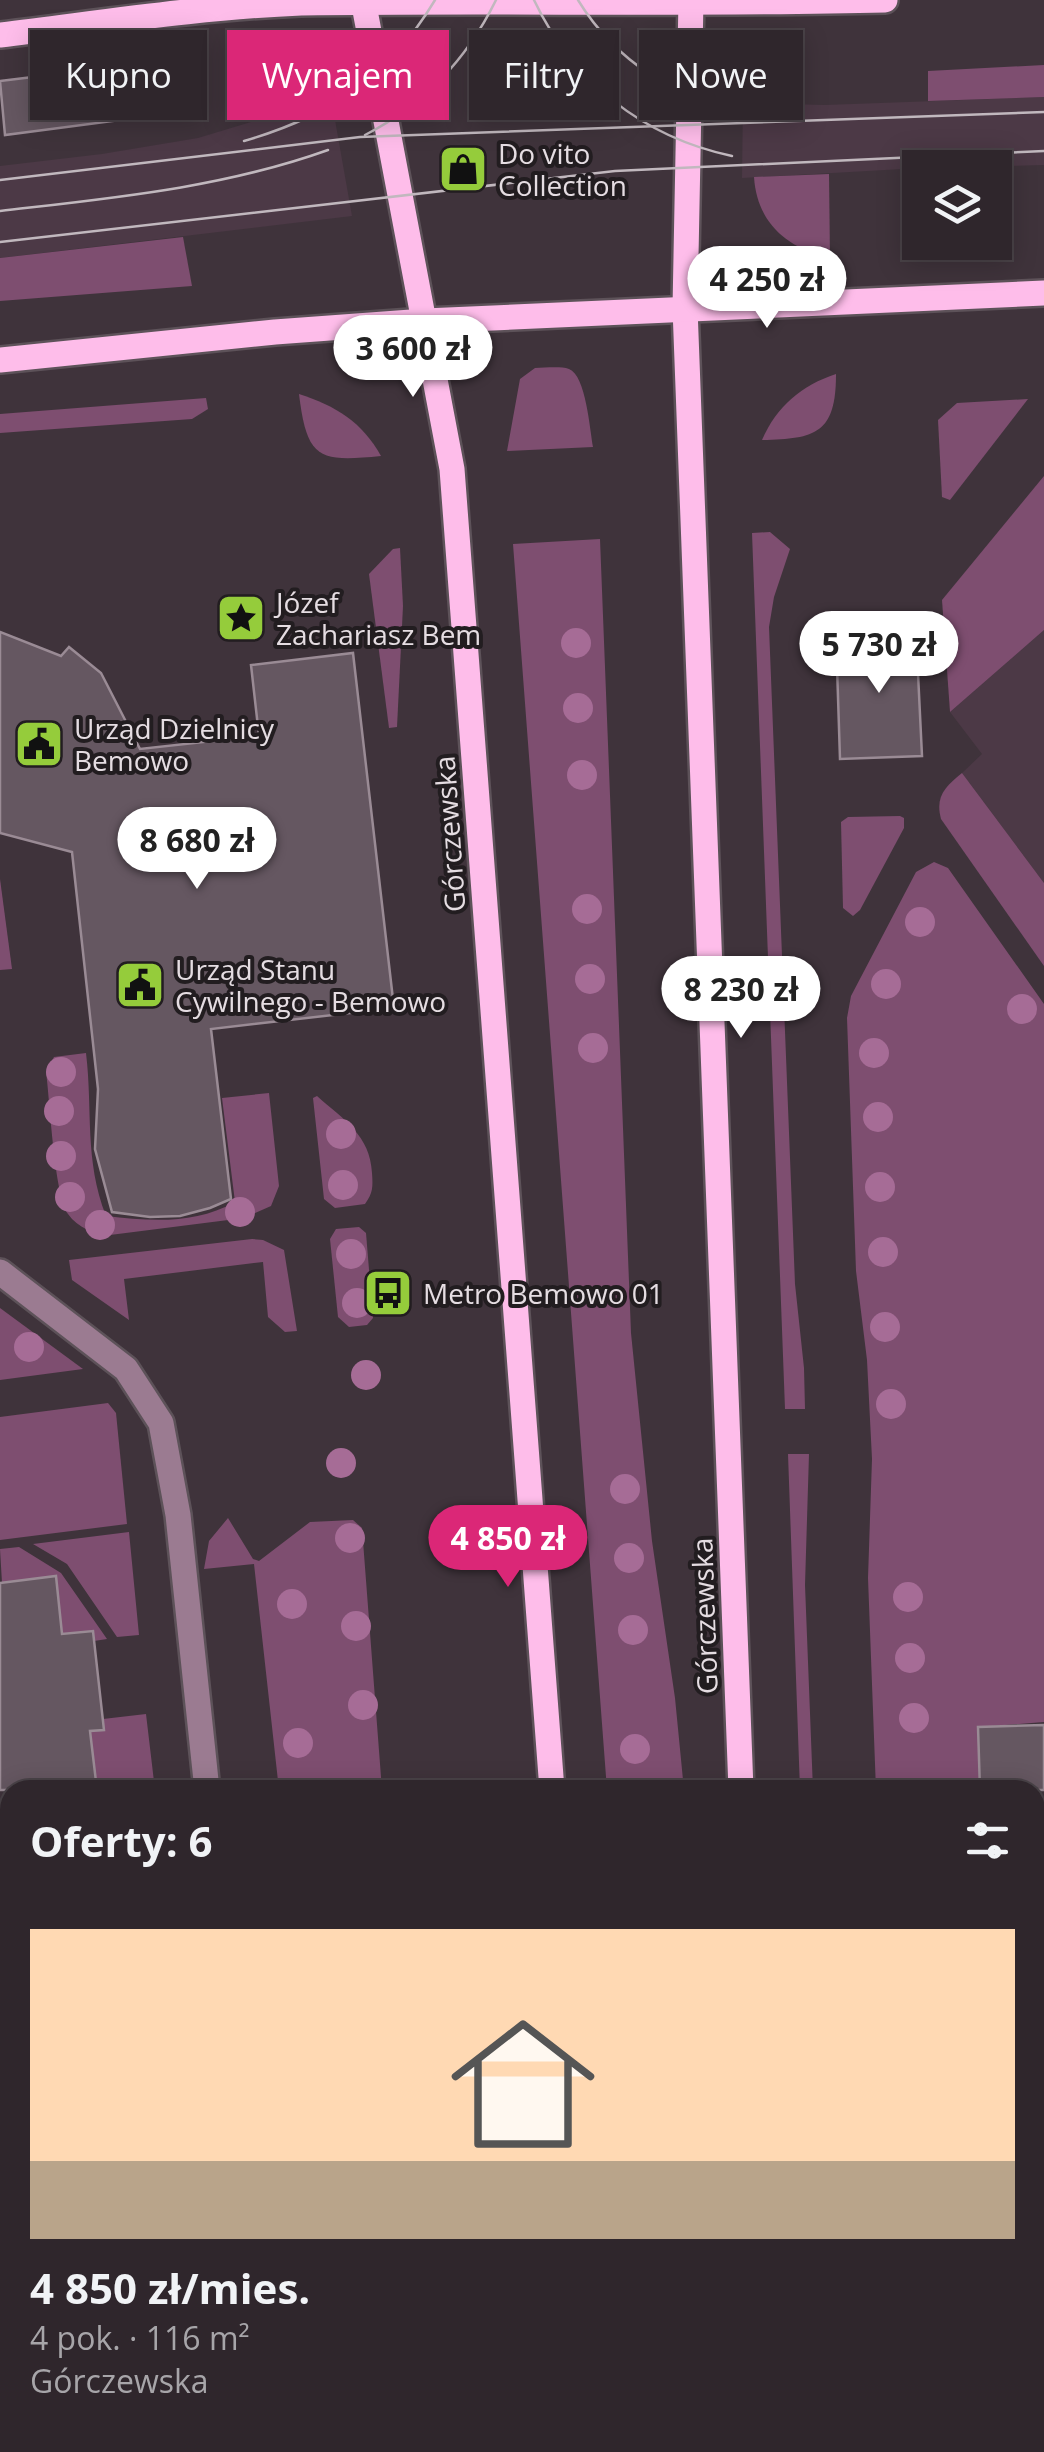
<!DOCTYPE html>
<html lang="pl">
<head>
<meta charset="utf-8">
<style>
	body { margin:0; font-family:"Open Sans",sans-serif; background:#372e34; color:#f1f3f6; height:100vh; display:flex; flex-direction:column; font-size:38px; white-space:nowrap }
	* { box-sizing:border-box; margin:0 }
	p { font-size:32px; color:#a7a5a9 }
	.icon { flex:none; width:55px; height:55px; fill:none; stroke:currentColor; stroke-width:2; stroke-linecap:round; stroke-linejoin:round }
	.map { position:relative; flex:1; overflow:hidden }
	.drawer { position:absolute; left:0px; top:1780px; width:1045px; height:672px; display:flex; flex-direction:column; background:#2f262c; border-radius:30px 30px 0 0; box-shadow:0 5px 25px #0003,0 0 0 2px #4a4348 }
	.drawer>* { flex:none }
	.hud { position:absolute; left:30px; top:30px; width:985px; height:90px; display:flex; gap:20px }
	.fabs { position:absolute; left:902px; top:150px; display:grid; gap:20px }
	.fabs a { display:grid; place-items:center; width:110px; height:110px; border-radius:0px; background:#2f262c; box-shadow:0 5px 25px #0003,0 0 0 2px #4a4348; font-size:50px }
	.price { position:absolute; translate:-50% -85px; padding:0 22px; border-radius:35px; background:#fff; color:#222; font-size:32px; line-height:65px; filter:drop-shadow(0 2px 5px #0008) }
	.price::after { content:''; position:absolute; left:50%; top:60px; width:30px; height:22px; margin-left:-15px; background:inherit; clip-path:polygon(0 0,100% 0,50% 100%) }
	.price.current { background:#db2777; color:#fff }
	ul { padding:0; list-style:none }
	li { display:grid; align-content:center; gap:20px; height:530px; padding:0 30px }
	li span { display:grid; place-items:center; height:310px; border-radius:0px; color:#555 }
	li>.icon { margin-inline-start:auto }
	span .icon { width:180px; height:180px; fill:#fffc; stroke-width:1 }
	li b { font-size:42px }
	h2 { display:flex; justify-content:space-between; align-items:center; height:120px; padding:0 30px; font-size:42px }
	.chip { padding:0 35px; border-radius:0px; background:#2f262c; box-shadow:0 5px 25px #0003,0 0 0 2px #4a4348; font-size:35px; line-height:90px }
	.chip.current { background:#db2777; color:#fff }
	.map>svg:first-child { display:block }
	.built { fill:#4c3946 }
	.green { fill:#7e4e70 }
	.building { fill:#655761; stroke:#9a8b95; stroke-width:2.5 }
	.lines { fill:none; stroke-linecap:round; stroke-linejoin:round }
	.minor-casing { stroke:#5d5259; stroke-width:30 }
	.major-casing { stroke:#5d5259; stroke-width:30 }
	.minor { stroke:#9b7b91; stroke-width:25 }
	.major { stroke:#febdea; stroke-width:25 }
	.tram { stroke:#c1b8be; stroke-width:2.5 }
	.tree { fill:#a66c96 }
	.labels { text-anchor:middle; dominant-baseline:central; stroke-width:8; stroke-linejoin:round; paint-order:stroke }
	.poi-label { font-size:28px; fill:#e5dde2; stroke:#221d20; text-anchor:start }
	.street-label { font-size:28px; fill:#e5dde2; stroke:#221d20 }
</style>
</head>
<body>
<div class="map">
<svg width="1044" height="2452" viewBox="0 0 1044 2452">
	<rect width="100%" height="100%" fill="#3f333b"/>
	<g class="built">
		<path d="M329,86L352,216L0,258V166L102,154L198,138L287,111Z"/>
		<path d="M743,96L786,104L825,105L1044,97V165L920,168L742,178Z"/>
		<path d="M1044,630V883L962,773L982,754L950,712Z"/>
	</g>
	<g class="green">
		<path d="M1044,65V97L928,101V71Z"/>
		<path d="M829,174L830,258C787,248 757,223 754,177Z"/>
		<path d="M183,237L192,286L0,301V258Z"/>
		<path d="M535,368C545,368 560,366 569,369C586,375 590,431 593,447L507,451L520,379Z"/>
		<path d="M836,374C836,433 816,439 762,440C776,407 802,385 836,374Z"/>
		<path d="M299,394C336,406 362,422 381,456C319,462 307,460 299,394Z"/>
		<path d="M206,398L208,409L192,419L0,433V414Z"/>
		<path d="M1028,399L950,500L942,497L938,420L957,403Z"/>
		<path d="M1044,476V630L950,712L942,600Z"/>
		<path d="M770,532L790,549L774,597L769,627L795,1284L804,1368L805,1409H785L752,533Z"/>
		<path d="M600,539L631,1333L652,1541L675,1698L684,1790H607L513,544Z"/>
		<path d="M400,548L403,606L397,727L389,728L369,574L393,549Z"/>
		<path d="M962,773L1044,883V966L941,819C935,796 945,787 962,773Z"/>
		<path d="M900,816L904,818V828L860,910L853,916L843,908L841,822L848,817Z"/>
		<path d="M934,862L948,868L1044,1004V1722L979,1727L980,1790H876L868,1578L872,1459L867,1360L856,1271L847,1018L851,996L916,872Z"/>
		<path d="M0,879L12,969L0,970Z"/>
		<path d="M86,1053C93,1111 84,1159 106,1216C150,1221 194,1225 235,1202L222,1098L269,1093L279,1186L271,1206L244,1218L110,1235C94,1234 78,1228 68,1214C54,1194 50,1101 46,1072L54,1057Z"/>
		<path d="M317,1096C344,1120 370,1135 372,1173C373,1187 373,1193 365,1204L335,1208L324,1199L313,1098Z"/>
		<path d="M359,1227L366,1233L373,1318L367,1325L349,1327L338,1317L330,1239L336,1229Z"/>
		<path d="M252,1239L263,1240L284,1250L297,1331L285,1332L268,1317L263,1262L124,1279L129,1320L72,1280L69,1260Z"/>
		<path d="M0,1308L83,1369L0,1380Z"/>
		<path d="M108,1403L116,1413L127,1524L0,1540V1417Z"/>
		<path d="M788,1454H809L805,1585L813,1790H800Z"/>
		<path d="M228,1518L253,1559L259,1561L310,1522L353,1520L362,1528L382,1790H279L254,1564L204,1569L209,1541Z"/>
		<path d="M129,1532L139,1635L117,1637L67,1564L33,1544Z"/>
		<path d="M19,1547L61,1573L107,1639L94,1641L92,1631L62,1634L56,1577L2,1583L0,1549Z"/>
		<path d="M146,1714L155,1790H97L90,1731L104,1730L103,1719Z"/>
		<path d="M10,2045V2131L0,2132V2046Z"/>
		<path d="M10,2147V2442H233L234,2452H0V2148Z"/>
		<path d="M356,2443V2442L445,2443L444,2452H357Z"/>
	</g>
	<g class="building">
		<path d="M107,68L113,121L5,135L0,81Z"/>
		<path d="M0,632L61,656L69,647L101,673L140,749L259,736L251,665L353,653L394,1008L211,1029L231,1199L210,1208L180,1216L150,1217L112,1212L95,1149L98,1089L72,852L0,833Z"/>
		<path d="M916,632L922,756L840,759L836,635Z"/>
		<path d="M56,1576L62,1634L93,1631L104,1730L90,1731L97,1790H0V1583Z"/>
		<path d="M1044,1725V1790H980L978,1727Z"/>
	</g>
	<g class="lines">
		<g class="minor-casing">
			<g id="minor">
				<path d="M0,1272L126,1369L161,1423L178,1515L207,1790"/>
				<path d="M277,2442L278,2452"/>
			</g>
		</g>
		<g class="major-casing">
			<g id="major">
				<path d="M363,0L452,469L552,1790"/>
				<path d="M691,0L685,308L741,1790"/>
				<path d="M0,35C100,23 200,7 301,3C496,0 691,5 885,0"/>
				<path d="M0,360L275,332L425,321L1044,293"/>
				<path d="M611,2442L612,2452"/>
				<path d="M774,2442V2452"/>
			</g>
		</g>
		<use href="#minor" class="minor"/>
		<use href="#major" class="major"/>
		<g class="tram">
			<path d="M534,0C573,82 643,137 732,156"/>
			<path d="M578,0C616,62 678,100 748,115"/>
			<path d="M365,135C424,105 467,59 496,0"/>
			<path d="M244,141C330,116 388,78 435,0"/>
			<path d="M0,180L360,137L1044,112"/>
			<path d="M0,211C112,198 222,188 328,150"/>
			<path d="M0,242L615,171L1044,151"/>
		</g>
	</g>
	<g class="tree">
		<circle cx="576" cy="643" r="15"/>
		<circle cx="578" cy="708" r="15"/>
		<circle cx="582" cy="775" r="15"/>
		<circle cx="587" cy="909" r="15"/>
		<circle cx="920" cy="922" r="15"/>
		<circle cx="590" cy="979" r="15"/>
		<circle cx="886" cy="984" r="15"/>
		<circle cx="1022" cy="1009" r="15"/>
		<circle cx="593" cy="1048" r="15"/>
		<circle cx="874" cy="1053" r="15"/>
		<circle cx="61" cy="1072" r="15"/>
		<circle cx="59" cy="1111" r="15"/>
		<circle cx="878" cy="1117" r="15"/>
		<circle cx="341" cy="1134" r="15"/>
		<circle cx="61" cy="1156" r="15"/>
		<circle cx="343" cy="1185" r="15"/>
		<circle cx="880" cy="1187" r="15"/>
		<circle cx="70" cy="1197" r="15"/>
		<circle cx="240" cy="1212" r="15"/>
		<circle cx="100" cy="1225" r="15"/>
		<circle cx="883" cy="1252" r="15"/>
		<circle cx="351" cy="1254" r="15"/>
		<circle cx="357" cy="1303" r="15"/>
		<circle cx="885" cy="1327" r="15"/>
		<circle cx="29" cy="1347" r="15"/>
		<circle cx="366" cy="1375" r="15"/>
		<circle cx="891" cy="1404" r="15"/>
		<circle cx="341" cy="1463" r="15"/>
		<circle cx="625" cy="1489" r="15"/>
		<circle cx="350" cy="1538" r="15"/>
		<circle cx="629" cy="1558" r="15"/>
		<circle cx="908" cy="1597" r="15"/>
		<circle cx="292" cy="1604" r="15"/>
		<circle cx="356" cy="1626" r="15"/>
		<circle cx="633" cy="1630" r="15"/>
		<circle cx="910" cy="1658" r="15"/>
		<circle cx="363" cy="1705" r="15"/>
		<circle cx="914" cy="1718" r="15"/>
		<circle cx="298" cy="1743" r="15"/>
		<circle cx="635" cy="1749" r="15"/>
	</g>
	<defs>
		<g id="shop-square" transform="scale(2.5)"><rect x="-9" y="-9" width="18" height="18" rx="4" fill="#95cc3b" stroke="#221d20"/><path d="M-5-2.5h2.3a2.7 3.5 0 0 1 5.4 0H5L5.5 6h-11ZM-1.5-2.5h3a1.5 2.3 0 0 0-3 0Z" fill="#111"/></g>
		<g id="sight-square" transform="scale(2.5)"><rect x="-9" y="-9" width="18" height="18" rx="4" fill="#95cc3b" stroke="#221d20"/><path d="M0-6L1.8-2.2L6-1.7L2.9 1.2L3.7 5.4L0 3.3L-3.7 5.4L-2.9 1.2L-6-1.7L-1.8-2.2Z" fill="#111"/></g>
		<g id="civic-square" transform="scale(2.5)"><rect x="-9" y="-9" width="18" height="18" rx="4" fill="#95cc3b" stroke="#221d20"/><path d="M-.6-6.5H3V-4.5H.6V-3L4-1V1h2V6H-6V1h2V-1L-.6-3ZM-1.2 2.5V6h2.4V2.5Z" fill="#111"/></g>
		<g id="bus-square" transform="scale(2.5)"><rect x="-9" y="-9" width="18" height="18" rx="4" fill="#95cc3b" stroke="#221d20"/><path d="M-5-6H5V4H4V6H2V4H-2V6H-4V4H-5ZM-3.5-4V0h7V-4ZM-3.5 1.2v1.5H-2V1.2ZM2 1.2v1.5H3.5V1.2Z" fill="#111"/></g>
	</defs>
	<g fill-rule="evenodd">
		<use href="#shop-square" x="463" y="169"/>
		<use href="#sight-square" x="241" y="618"/>
		<use href="#civic-square" x="39" y="744"/>
		<use href="#civic-square" x="140" y="985"/>
		<use href="#bus-square" x="388" y="1293"/>
	</g>
	<g class="labels">
		<g class="poi-label">
			<text x="498" y="153">Do vito<tspan x="498" dy="32">Collection</tspan></text>
			<text x="276" y="602">Józef<tspan x="276" dy="32">Zachariasz Bem</tspan></text>
			<text x="74" y="728">Urząd Dzielnicy<tspan x="74" dy="32">Bemowo</tspan></text>
			<text x="175" y="969">Urząd Stanu<tspan x="175" dy="32">Cywilnego - Bemowo</tspan></text>
			<text x="423" y="1293">Metro Bemowo 01</text>
		</g>
		<g class="street-label">
			<text transform="translate(449 834) rotate(-94)">Górczewska</text>
			<text transform="translate(704 1616) rotate(-92)">Górczewska</text>
		</g>
	</g>
</svg>
<div class="fabs">
<a><svg class="icon" aria-label="layers" viewBox="0 0 24 24"><path d="M12 4l9 5-9 5-9-5zM3 14l9 5 9-5"/></svg></a>
</div>
<b class="price" style="left:767px;top:331px">4 250 zł</b>
<b class="price" style="left:413px;top:400px">3 600 zł</b>
<b class="price" style="left:879px;top:696px">5 730 zł</b>
<b class="price" style="left:197px;top:892px">8 680 zł</b>
<b class="price" style="left:741px;top:1041px">8 230 zł</b>
<b class="price current" style="left:508px;top:1590px">4 850 zł</b>
<div class="hud">
<a class="chip">Kupno</a>
<a class="chip current">Wynajem</a>
<a class="chip">Filtry</a>
<a class="chip">Nowe</a>
</div>
<section class="drawer">
<h2>Oferty: 6<svg class="icon" aria-label="filters" viewBox="0 0 24 24"><path d="M4 7h16M4 17h16"/><circle cx="9" cy="7" r="2"/><circle cx="15" cy="17" r="2"/></svg></h2>
<ul>
<li><span style="background:linear-gradient(#ffd9b3 75%,#b9a48a 0)"><svg class="icon" aria-label="home" viewBox="0 0 24 24"><path d="M3 11l9-7 9 7M6 9v11h12V9"/></svg></span><div><b>4 850 zł/mies.</b><p>4 pok. · 116 m²</p><p>Górczewska</p></div></li>
</ul>
</section>
</div>
</body>
</html>
